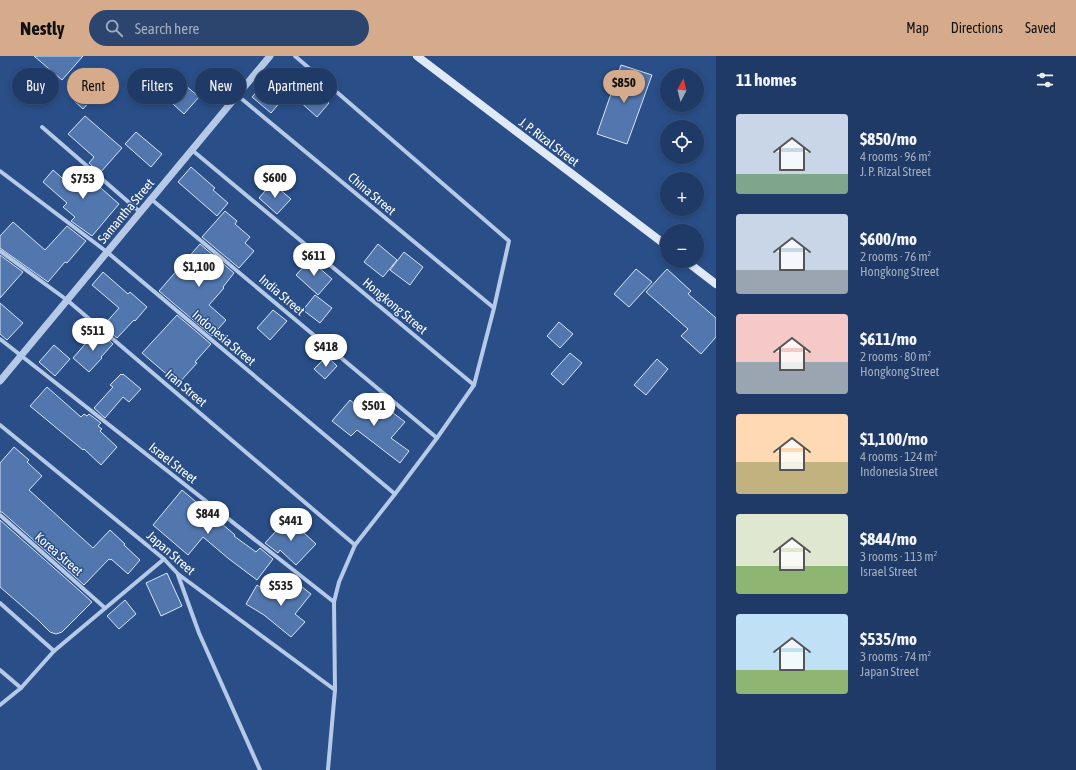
<!DOCTYPE html>
<html lang="en">
<head>
<meta charset="utf-8">
<style>
	body { margin:0; font-family:"Asap Condensed",sans-serif; background:#2c456f; color:#f1f3f6; height:100vh; display:flex; flex-direction:column; font-size:15px; white-space:nowrap }
	* { box-sizing:border-box; margin:0 }
	p { font-size:13px; color:#a1adbf }
	.icon { flex:none; width:22px; height:22px; fill:none; stroke:currentColor; stroke-width:2; stroke-linecap:round; stroke-linejoin:round }
	.map { position:relative; flex:1; overflow:hidden }
	.details { display:flex; flex-direction:column; background:#1f3a66; width:360px }
	.details>* { flex:none }
	.top-card { position:absolute; left:12px; top:12px; width:380px; height:36px; display:flex; gap:8px }
	.needle { width:26px; rotate:7deg }
	.controls { position:absolute; left:660px; top:12px; display:grid; gap:8px }
	.controls a { display:grid; place-items:center; width:44px; height:44px; border-radius:50%; background:#1f3a66; box-shadow:0 2px 6px #0003,0 0 0 1px #3c547a; font-size:20px }
	.price { position:absolute; translate:-50% -34px; padding:0 9px; border-radius:14px; background:#fff; color:#222; font-size:13px; line-height:26px; filter:drop-shadow(0 1px 2px #0008) }
	.price::after { content:''; position:absolute; left:50%; top:24px; width:12px; height:9px; margin-left:-6px; background:inherit; clip-path:polygon(0 0,100% 0,50% 100%) }
	.price.active { background:#d6ab8b; color:#111 }
	ul { padding:0; list-style:none }
	li { display:flex; align-items:center; gap:12px; height:100px; padding:0 20px }
	li span { display:grid; place-items:center; flex:none; width:112px; height:80px; border-radius:4px; color:#555 }
	li>.icon { margin-inline-start:auto }
	span .icon { width:48px; height:48px; fill:#fffc; stroke-width:1 }
	li b { font-size:17px }
	h2 { display:flex; justify-content:space-between; align-items:center; height:48px; padding:0 20px; font-size:17px }
	.chip { padding:0 14px; border-radius:18px; background:#1f3a66; box-shadow:0 2px 6px #0003,0 0 0 1px #3c547a; font-size:14px; line-height:36px }
	.chip.active { background:#d6ab8b; color:#111 }
	header { display:flex; align-items:center; gap:24px; box-sizing:border-box; height:56px; padding:0 20px; background:#d6ab8b; color:#111 }
	header strong { font-size:19px }
	nav { display:flex; gap:22px; margin-inline-start:auto; font-size:14px }
	.search { width:280px; height:36px; background:#2c456f; display:flex; align-items:center; gap:10px; box-sizing:border-box; padding:0 14px; border-radius:22px; color:#a1adbf; font-size:15px }
	main { display:flex; flex:1; min-height:0 }
	.map>svg:first-child { display:block }
	.building { fill:#5277af; stroke:#d9e5f7 }
	.lines { fill:none; stroke-linecap:round; stroke-linejoin:round }
	.minor { stroke:#b6cae8; stroke-width:4 }
	.tertiary { stroke:#b6cae8; stroke-width:7 }
	.secondary { stroke:#e0e9f7; stroke-width:8 }
	.labels { text-anchor:middle; dominant-baseline:central; stroke-width:3; stroke-linejoin:round; paint-order:stroke }
	.street-label { font-size:13px; fill:#fff; stroke:#294e88 }
</style>
</head>
<body>
<header>
<strong>Nestly</strong>
<div class="search"><svg class="icon" aria-label="search" viewBox="0 0 24 24"><circle cx="10" cy="10" r="6"/><path d="M15 15l6 6"/></svg>Search here</div>
<nav><a>Map</a><a>Directions</a><a>Saved</a></nav>
</header>
<main>
<div class="map">
<svg width="716" height="714" viewBox="0 0 716 714">
	<rect width="100%" height="100%" fill="#294e88"/>
	<g class="building">
		<path d="M34,0H83L62,24Z"/>
		<path d="M621,9L652,19L627,88L597,78Z"/>
		<path d="M305,16L319,29L315,34L329,47L317,61L288,35Z"/>
		<path d="M269,22L287,38L271,57L252,41Z"/>
		<path d="M178,23L199,41L184,58L163,39Z"/>
		<path d="M84,29L96,39L83,53L71,42Z"/>
		<path d="M85,60L122,92L100,117L89,107L94,101L68,78Z"/>
		<path d="M136,76L162,98L151,111L125,88Z"/>
		<path d="M191,111L215,132L213,134L228,147L217,160L178,126Z"/>
		<path d="M84,112L96,122L93,125L119,148L92,180L71,165L75,161L63,151L67,147L43,126L53,114L69,128Z"/>
		<path d="M272,127L291,143L277,158L259,142Z"/>
		<path d="M225,155L237,165L235,168L250,181L245,187L254,195L239,212L202,181Z"/>
		<path d="M13,166L45,194L67,170L86,185L67,207L65,206L48,226L0,192V180Z"/>
		<path d="M200,188L234,217L223,231L224,232L209,249L226,264L212,280L159,235Z"/>
		<path d="M378,188L397,204L383,221L364,206Z"/>
		<path d="M404,196L423,211L410,229L390,214Z"/>
		<path d="M0,199L23,216L0,242Z"/>
		<path d="M310,204L332,223L318,239L296,219Z"/>
		<path d="M636,213L652,226L629,251L614,238Z"/>
		<path d="M667,213L691,235L688,238L716,262V281L701,298L681,280L688,273L646,236Z"/>
		<path d="M103,216L128,238L130,236L147,251L135,265L134,264L117,282L103,270L119,252L92,229Z"/>
		<path d="M315,239L332,252L320,267L303,254Z"/>
		<path d="M0,247L23,267L7,284L0,278Z"/>
		<path d="M273,254L287,265L270,284L257,272Z"/>
		<path d="M177,259L211,288L195,306L197,307L178,328L142,297Z"/>
		<path d="M559,266L573,278L560,292L547,280Z"/>
		<path d="M98,275L113,288L101,301L102,302L89,316L73,302L86,287L87,288Z"/>
		<path d="M54,289L70,303L55,320L39,306Z"/>
		<path d="M570,297L582,307L563,329L551,318Z"/>
		<path d="M327,300L337,310L325,323L314,313Z"/>
		<path d="M657,303L668,313L646,339L634,329Z"/>
		<path d="M121,318L122,319L123,318L141,333L129,346L123,341L105,362L94,352L113,331L110,329Z"/>
		<path d="M47,331L81,361L84,358L87,360L89,358L101,367L98,370L102,373L100,375L117,391L101,409L84,393L83,394L30,350Z"/>
		<path d="M350,344L370,361L380,347L405,366L391,382L409,395L400,407L357,374L351,380L332,365Z"/>
		<path d="M14,391L29,404L27,406L42,420L29,434L93,492L110,474L125,488L124,489L140,504L128,518L111,503V504L109,503L84,529L2,456H0V407Z"/>
		<path d="M182,434L235,479L234,480L256,496L260,492L273,503L257,524L229,503L203,481L188,499L153,469Z"/>
		<path d="M288,462L316,488L296,509L280,494L278,497L265,487Z"/>
		<path d="M0,464L80,535L92,546L62,576L56,578L50,576L38,564L0,531Z"/>
		<path d="M167,517L182,550L161,560L146,527Z"/>
		<path d="M297,527L311,538L295,558L305,566L291,581L264,559L246,548L257,529L277,542L282,536L287,540Z"/>
		<path d="M125,544L136,558L119,573L107,560Z"/>
	</g>
	<g class="lines">
		<g class="minor">
			<path d="M295,0L509,185L494,252L474,329L437,382L395,438L355,489L339,526L334,546L335,634L328,713"/>
			<path d="M237,39L494,252"/>
			<path d="M42,71L140,156"/>
			<path d="M192,94L474,329"/>
			<path d="M0,115L107,196L395,438"/>
			<path d="M151,143L437,382"/>
			<path d="M0,195L67,244L355,489"/>
			<path d="M0,283L334,546"/>
			<path d="M0,369L164,503L178,518L335,634"/>
			<path d="M0,459L105,552"/>
			<path d="M178,519L199,577L260,714"/>
			<path d="M0,547L54,595"/>
			<path d="M0,614L21,632"/>
			<path d="M0,649L21,632L54,595L164,503"/>
		</g>
		<path class="tertiary" d="M0,325L270,0"/>
		<g class="secondary">
			<path d="M417,0L667,190"/>
			<path d="M686,205L716,228"/>
		</g>
	</g>
	<g class="labels">
		<g class="street-label">
			<text transform="translate(549 86) rotate(37)">J. P. Rizal Street</text>
			<text transform="translate(372 138) rotate(40)">China Street</text>
			<text transform="translate(126 155) rotate(-50)">Samantha Street</text>
			<text transform="translate(282 239) rotate(40)">India Street</text>
			<text transform="translate(395 250) rotate(40)">Hongkong Street</text>
			<text transform="translate(224 282) rotate(40)">Indonesia Street</text>
			<text transform="translate(186 332) rotate(40)">Iran Street</text>
			<text transform="translate(173 407) rotate(38)">Israel Street</text>
			<text transform="translate(171 497) rotate(41)">Japan Street</text>
			<text transform="translate(59 498) rotate(41)">Korea Street</text>
		</g>
	</g>
</svg>
<div class="controls">
<a><svg class="needle" viewBox="-14 -14 28 28"><path d="M0-13l5 13h-10z" fill="#e53935"/><path d="M0 13l5-13h-10z" fill="#a1adbf"/></svg></a>
<a><svg class="icon" aria-label="locate" viewBox="0 0 24 24"><circle cx="12" cy="12" r="6"/><path d="M12 2v4M12 18v4M2 12h4M18 12h4"/></svg></a>
<a>+</a>
<a>−</a>
</div>
<b class="price active" style="left:624px;top:48px">$850</b>
<b class="price" style="left:275px;top:143px">$600</b>
<b class="price" style="left:83px;top:144px">$753</b>
<b class="price" style="left:314px;top:221px">$611</b>
<b class="price" style="left:199px;top:232px">$1,100</b>
<b class="price" style="left:93px;top:296px">$511</b>
<b class="price" style="left:326px;top:312px">$418</b>
<b class="price" style="left:374px;top:371px">$501</b>
<b class="price" style="left:208px;top:479px">$844</b>
<b class="price" style="left:291px;top:486px">$441</b>
<b class="price" style="left:281px;top:551px">$535</b>
<div class="top-card">
<a class="chip">Buy</a>
<a class="chip active">Rent</a>
<a class="chip">Filters</a>
<a class="chip">New</a>
<a class="chip">Apartment</a>
</div>
</div>
<section class="details">
<h2>11 homes<svg class="icon" aria-label="filters" viewBox="0 0 24 24"><path d="M4 7h16M4 17h16"/><circle cx="9" cy="7" r="2"/><circle cx="15" cy="17" r="2"/></svg></h2>
<ul>
<li><span style="background:linear-gradient(#c9d6e8 75%,#7fa58c 0)"><svg class="icon" aria-label="home" viewBox="0 0 24 24"><path d="M3 11l9-7 9 7M6 9v11h12V9"/></svg></span><div><b>$850/mo</b><p>4 rooms · 96 m²</p><p>J. P. Rizal Street</p></div></li>
<li><span style="background:linear-gradient(#c9d6e8 70%,#9aa5b1 0)"><svg class="icon" aria-label="home" viewBox="0 0 24 24"><path d="M3 11l9-7 9 7M6 9v11h12V9"/></svg></span><div><b>$600/mo</b><p>2 rooms · 76 m²</p><p>Hongkong Street</p></div></li>
<li><span style="background:linear-gradient(#f6c9c9 60%,#9aa5b1 0)"><svg class="icon" aria-label="home" viewBox="0 0 24 24"><path d="M3 11l9-7 9 7M6 9v11h12V9"/></svg></span><div><b>$611/mo</b><p>2 rooms · 80 m²</p><p>Hongkong Street</p></div></li>
<li><span style="background:linear-gradient(#ffd9b3 60%,#c2b280 0)"><svg class="icon" aria-label="home" viewBox="0 0 24 24"><path d="M3 11l9-7 9 7M6 9v11h12V9"/></svg></span><div><b>$1,100/mo</b><p>4 rooms · 124 m²</p><p>Indonesia Street</p></div></li>
<li><span style="background:linear-gradient(#dfe7d0 65%,#8fb573 0)"><svg class="icon" aria-label="home" viewBox="0 0 24 24"><path d="M3 11l9-7 9 7M6 9v11h12V9"/></svg></span><div><b>$844/mo</b><p>3 rooms · 113 m²</p><p>Israel Street</p></div></li>
<li><span style="background:linear-gradient(#bfe0f5 70%,#8fb573 0)"><svg class="icon" aria-label="home" viewBox="0 0 24 24"><path d="M3 11l9-7 9 7M6 9v11h12V9"/></svg></span><div><b>$535/mo</b><p>3 rooms · 74 m²</p><p>Japan Street</p></div></li>
</ul>
</section>
</main>
</body>
</html>
